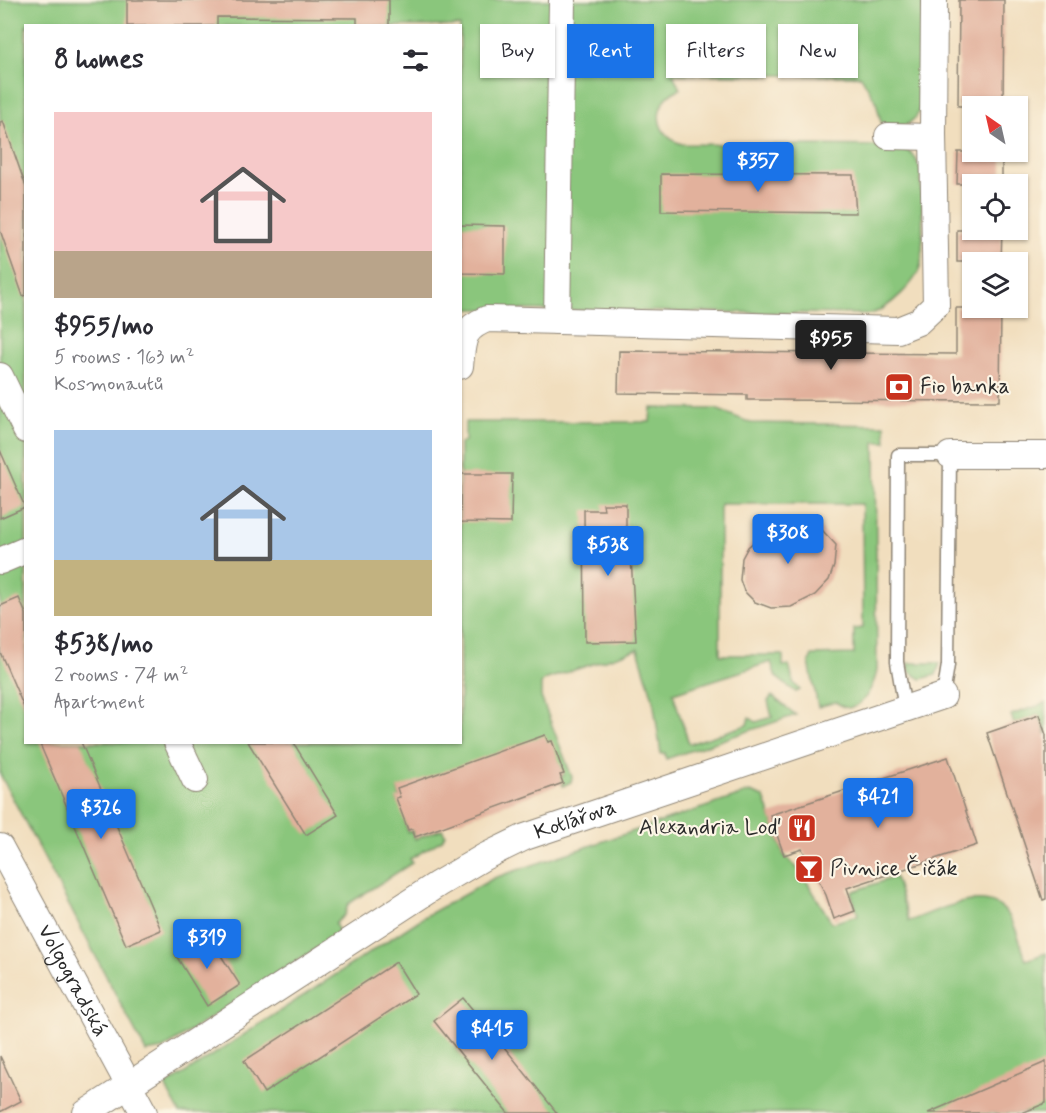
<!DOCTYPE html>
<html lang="en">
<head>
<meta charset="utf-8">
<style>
	body { margin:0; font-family:Mynerve,sans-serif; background:#f7f7f7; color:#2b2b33; height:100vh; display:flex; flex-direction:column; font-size:22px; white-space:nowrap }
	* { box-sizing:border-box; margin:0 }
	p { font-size:20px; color:#7c7c81 }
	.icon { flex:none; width:33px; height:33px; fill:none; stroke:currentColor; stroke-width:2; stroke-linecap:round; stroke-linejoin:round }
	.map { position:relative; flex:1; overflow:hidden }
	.panel { position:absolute; left:24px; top:24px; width:438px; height:720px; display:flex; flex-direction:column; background:#fff; border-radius:0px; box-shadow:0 2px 4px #0004 }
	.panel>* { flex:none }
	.banner { position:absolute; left:480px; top:24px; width:476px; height:54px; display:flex; gap:12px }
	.needle { width:39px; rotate:326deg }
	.fabs { position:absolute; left:962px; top:96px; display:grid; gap:12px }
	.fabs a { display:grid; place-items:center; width:66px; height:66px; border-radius:0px; background:#fff; box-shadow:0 2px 4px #0004; font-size:30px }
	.price { position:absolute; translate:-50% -51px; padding:0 14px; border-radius:6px; background:#1a73e8; color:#fff; font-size:20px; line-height:39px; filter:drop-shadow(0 2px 3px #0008) }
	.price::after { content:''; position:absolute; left:50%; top:36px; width:18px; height:14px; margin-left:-9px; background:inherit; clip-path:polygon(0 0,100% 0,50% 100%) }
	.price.active { background:#222; color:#fff }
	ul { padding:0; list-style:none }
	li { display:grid; align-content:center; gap:12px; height:318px; padding:0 30px }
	li span { display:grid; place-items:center; height:186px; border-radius:0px; color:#555 }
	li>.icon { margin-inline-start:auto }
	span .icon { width:108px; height:108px; fill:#fffc; stroke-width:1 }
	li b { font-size:26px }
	h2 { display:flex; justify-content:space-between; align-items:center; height:72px; padding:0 30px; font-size:26px }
	.tag { padding:0 21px; border-radius:0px; background:#fff; box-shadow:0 2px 4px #0004; font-size:21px; line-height:54px }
	.tag.active { background:#1a73e8; color:#fff }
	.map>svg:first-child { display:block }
	.green { fill:#8ac67b; stroke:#5a7853; stroke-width:1.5 }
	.building { fill:#e2b19c }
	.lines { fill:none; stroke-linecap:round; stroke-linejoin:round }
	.lane-casing { stroke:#8e8474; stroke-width:15 }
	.street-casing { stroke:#8e8474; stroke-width:28 }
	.lane { stroke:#fff; stroke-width:12 }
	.street { stroke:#fff; stroke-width:26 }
	.labels { text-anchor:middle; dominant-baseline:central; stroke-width:4.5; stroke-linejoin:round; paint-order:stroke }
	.poi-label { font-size:22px; fill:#2b2b2b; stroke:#fcf5e5; text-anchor:start }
	.street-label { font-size:22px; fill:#2b2b2b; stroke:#fcf5e5 }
</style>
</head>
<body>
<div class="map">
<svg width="1046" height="1113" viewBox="0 0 1046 1113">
	<rect width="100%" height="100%" fill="#fcf5e5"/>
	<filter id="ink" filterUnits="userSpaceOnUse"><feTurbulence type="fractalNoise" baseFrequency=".0167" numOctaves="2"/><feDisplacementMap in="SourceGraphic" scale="12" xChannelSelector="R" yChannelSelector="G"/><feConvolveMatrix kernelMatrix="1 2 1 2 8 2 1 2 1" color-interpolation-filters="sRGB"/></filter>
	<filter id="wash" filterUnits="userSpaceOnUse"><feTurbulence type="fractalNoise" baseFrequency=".008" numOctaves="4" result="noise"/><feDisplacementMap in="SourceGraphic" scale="24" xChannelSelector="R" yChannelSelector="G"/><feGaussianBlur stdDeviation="1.35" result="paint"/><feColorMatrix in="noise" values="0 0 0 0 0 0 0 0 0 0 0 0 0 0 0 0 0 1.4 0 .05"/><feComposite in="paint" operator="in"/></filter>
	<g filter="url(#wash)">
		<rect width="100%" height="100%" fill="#f1debe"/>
		<g class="green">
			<path d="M0,0H923L922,104L916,117L907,125H886L881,122L876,102L861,76L673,74L680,89C652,100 652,135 682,144L895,146C912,150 918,158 921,174C921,203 925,234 921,263C919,281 888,309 871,314L461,309L460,26H26V742H460V443L465,442V422H650L651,408L716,409L751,423L885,425L886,442H875L877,670C874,688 857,721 836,702L818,707L809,662L812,655L854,654V629L863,628L862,504H720V655H783V666L789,665L793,682L800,690L796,692L776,677L771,662L673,693L689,744L747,725L749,717L756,722L772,717L768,701L772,696L796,715L666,759L665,753L661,754L653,699L638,649L544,680L541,684V697L572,777L571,782L563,786L560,777L564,775L560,765L424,780L398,790L400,798L397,800L408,820L405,822L408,832L412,831L415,839L442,829L445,834L442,840L410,859L412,863L348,904L345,914L335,924L340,933L163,1049L146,1052L0,774Z"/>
			<path d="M908,663H940L936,675L921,679L910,672Z"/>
			<path d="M1046,703V735L1039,715L1014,724L1011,715Z"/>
			<path d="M750,792L764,797L784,855L801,872L832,923L858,915L851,892L895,877L909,921C936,912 988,883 1009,916C1017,928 1021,946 1026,960L1046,953V1113H180L165,1086L424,917L494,878Z"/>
		</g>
		<g id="blocks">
			<g class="building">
				<path d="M127,0H389V26H357V18L217,17V26H127Z"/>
				<path d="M959,0H1004L1003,106H958Z"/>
				<path d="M3,121L26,187V295L23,296L0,230V122Z"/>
				<path d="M958,152H1002V184H957Z"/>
				<path d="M661,174L853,175L856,213L661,211Z"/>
				<path d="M460,225L505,226V274L460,273Z"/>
				<path d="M957,230H1002L1001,262H957Z"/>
				<path d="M956,308H1001L1000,401L747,400V395L618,393L619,351L956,354Z"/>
				<path d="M0,450L25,507L0,518Z"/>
				<path d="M460,474H512L511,523L460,522Z"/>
				<path d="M603,504H626V557H631L636,641L585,642L584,510H604Z"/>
				<path d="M803,522L822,530L836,545L834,566L829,580L815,595L791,607L771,608L755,602L744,591L740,580L742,558L748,547L771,527L785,523Z"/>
				<path d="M19,598L26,614V712L0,652V606Z"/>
				<path d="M1039,715L1046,735V899L1043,900L987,733Z"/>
				<path d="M545,735L548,742L552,741L564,774L560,775L563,783L415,837L412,829L408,830L396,798L400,797L397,788Z"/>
				<path d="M39,742H81L161,930L126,945Z"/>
				<path d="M248,742H293L338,815L306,835Z"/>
				<path d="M948,757L977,845L847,888L855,911L834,919L826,895L802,849L784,855L770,815Z"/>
				<path d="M207,934L240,985L207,1006L175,954Z"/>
				<path d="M396,962L416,994L264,1093L244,1061Z"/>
				<path d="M463,998L509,1053L557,1113H508L434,1021Z"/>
				<path d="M0,1056L21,1101L0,1112Z"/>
				<path d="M1046,1062V1103L1022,1113H928Z"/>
			</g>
		</g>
	</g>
	<g filter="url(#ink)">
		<use href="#blocks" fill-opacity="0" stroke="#8e8474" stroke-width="1.5"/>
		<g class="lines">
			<g class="lane-casing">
				<path id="lane" d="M905,709L897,662L898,455H950L948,665L943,696"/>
			</g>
			<g class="street-casing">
				<g id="street">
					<path d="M888,136L933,137"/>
					<path d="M557,321L562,0"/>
					<path d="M460,366C463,341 461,329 487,319L898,330L918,322L936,305L933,135L934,0"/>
					<path d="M0,376L26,430"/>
					<path d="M950,455H1046"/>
					<path d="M0,561L26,550"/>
					<path d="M177,742L195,780"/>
					<path id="s1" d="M0,847L144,1113"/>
					<path id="s2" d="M86,1113L438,884L484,857L525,837L943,696"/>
				</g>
			</g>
			<use href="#lane" class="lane"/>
			<use href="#street" class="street"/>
		</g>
	</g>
	<defs>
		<g id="bank-square" transform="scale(1.5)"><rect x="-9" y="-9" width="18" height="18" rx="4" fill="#c8321e" stroke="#fcf5e5"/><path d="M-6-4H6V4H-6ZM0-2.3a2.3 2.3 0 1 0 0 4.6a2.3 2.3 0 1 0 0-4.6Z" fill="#fff"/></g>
		<g id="restaurant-square" transform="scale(1.5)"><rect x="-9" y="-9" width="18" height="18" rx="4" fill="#c8321e" stroke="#fcf5e5"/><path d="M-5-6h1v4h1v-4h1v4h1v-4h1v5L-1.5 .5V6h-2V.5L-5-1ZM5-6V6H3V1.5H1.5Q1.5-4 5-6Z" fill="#fff"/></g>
		<g id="bar-square" transform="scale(1.5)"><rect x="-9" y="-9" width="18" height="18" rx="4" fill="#c8321e" stroke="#fcf5e5"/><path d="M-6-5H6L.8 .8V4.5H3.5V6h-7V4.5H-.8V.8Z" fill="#fff"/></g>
	</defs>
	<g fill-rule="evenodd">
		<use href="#bank-square" x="899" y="387"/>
		<use href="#restaurant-square" x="802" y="828"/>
		<use href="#bar-square" x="809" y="869"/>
	</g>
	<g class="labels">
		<g class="poi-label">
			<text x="920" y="387">Fio banka</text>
			<text x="781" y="828" text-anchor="end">Alexandria Loď</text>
			<text x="830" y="869">Pivnice Čičák</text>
		</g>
		<g class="street-label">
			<text stroke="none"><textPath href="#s2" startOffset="572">Kotlářova</textPath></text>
			<text stroke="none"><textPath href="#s1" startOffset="152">Volgogradská</textPath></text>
		</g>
	</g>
</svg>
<div class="fabs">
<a><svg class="needle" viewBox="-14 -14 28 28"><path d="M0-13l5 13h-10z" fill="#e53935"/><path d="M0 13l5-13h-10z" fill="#7c7c81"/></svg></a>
<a><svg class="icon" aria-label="locate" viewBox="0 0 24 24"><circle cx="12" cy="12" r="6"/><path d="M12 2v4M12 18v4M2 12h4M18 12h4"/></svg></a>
<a><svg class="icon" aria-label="layers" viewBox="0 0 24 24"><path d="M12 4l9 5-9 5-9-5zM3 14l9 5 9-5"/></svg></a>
</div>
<b class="price" style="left:758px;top:193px">$357</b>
<b class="price active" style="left:831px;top:371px">$955</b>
<b class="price" style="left:788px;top:565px">$308</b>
<b class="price" style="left:608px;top:577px">$538</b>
<b class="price" style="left:878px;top:829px">$421</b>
<b class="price" style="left:101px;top:840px">$326</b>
<b class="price" style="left:207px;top:970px">$319</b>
<b class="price" style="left:492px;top:1061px">$415</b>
<div class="banner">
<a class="tag">Buy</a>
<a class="tag active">Rent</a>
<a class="tag">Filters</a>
<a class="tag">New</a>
</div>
<section class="panel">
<h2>8 homes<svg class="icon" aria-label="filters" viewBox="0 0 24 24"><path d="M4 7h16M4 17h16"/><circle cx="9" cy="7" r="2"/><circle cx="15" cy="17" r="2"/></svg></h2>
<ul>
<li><span style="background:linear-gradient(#f6c9c9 75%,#b9a48a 0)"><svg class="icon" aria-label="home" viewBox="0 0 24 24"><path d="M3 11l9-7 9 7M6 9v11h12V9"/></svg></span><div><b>$955/mo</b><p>5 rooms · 163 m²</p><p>Kosmonautů</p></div></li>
<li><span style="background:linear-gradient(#a9c7e8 70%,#c2b280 0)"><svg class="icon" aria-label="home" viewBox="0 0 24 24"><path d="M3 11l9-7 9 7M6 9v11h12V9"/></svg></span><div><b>$538/mo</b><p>2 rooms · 74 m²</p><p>Apartment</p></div></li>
</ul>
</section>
</div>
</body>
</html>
